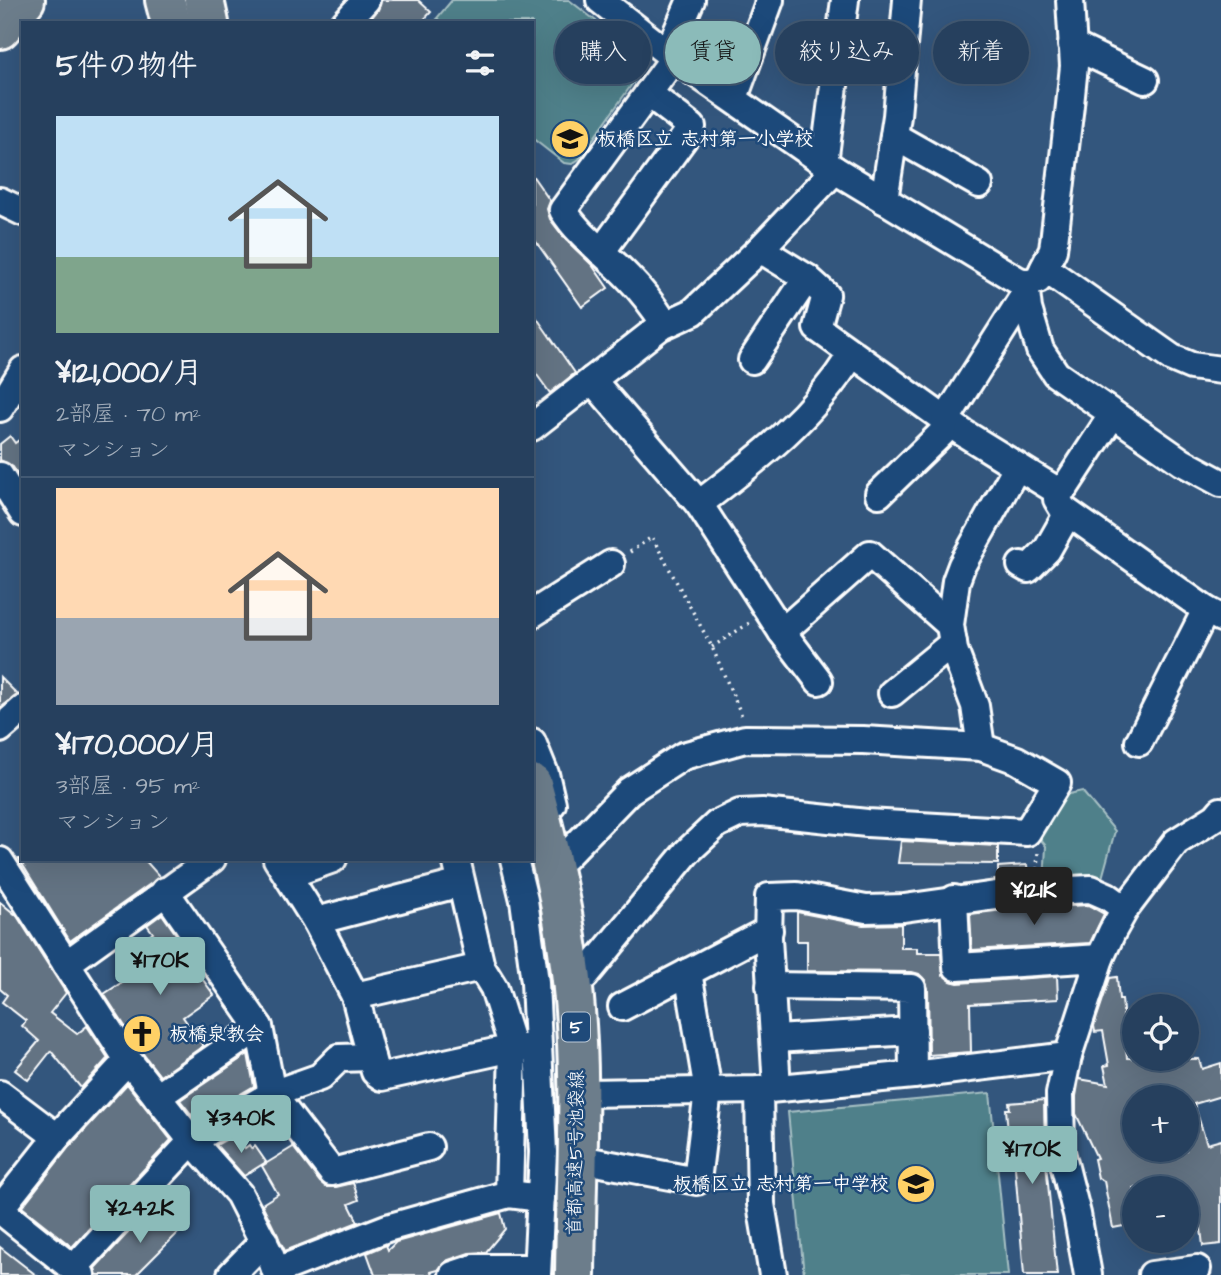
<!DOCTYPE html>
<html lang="ja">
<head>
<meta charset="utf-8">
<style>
	body { margin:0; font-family:"Architects Daughter","Klee One",sans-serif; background:#324b67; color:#f1f3f6; height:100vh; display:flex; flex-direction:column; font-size:26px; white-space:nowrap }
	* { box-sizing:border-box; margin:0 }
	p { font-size:23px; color:#a4afbc }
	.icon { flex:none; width:38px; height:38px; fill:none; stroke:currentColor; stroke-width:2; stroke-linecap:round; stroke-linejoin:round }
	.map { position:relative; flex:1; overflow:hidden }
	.details { position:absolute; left:21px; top:21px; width:513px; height:840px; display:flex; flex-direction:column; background:#26405e; border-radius:0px; box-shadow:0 7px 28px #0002,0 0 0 2px #425973 }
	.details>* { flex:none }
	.top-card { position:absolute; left:555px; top:21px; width:560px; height:63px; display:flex; gap:14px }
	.controls { position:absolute; left:1122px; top:994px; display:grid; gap:14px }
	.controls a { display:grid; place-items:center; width:77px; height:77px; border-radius:50%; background:#26405e; box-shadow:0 7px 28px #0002,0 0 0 2px #425973; font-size:35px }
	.price { position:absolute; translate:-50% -60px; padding:0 16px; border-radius:7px; background:#8bbbb9; color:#111; font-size:23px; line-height:46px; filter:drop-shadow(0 2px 4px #0008) }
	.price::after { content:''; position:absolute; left:50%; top:42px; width:21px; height:16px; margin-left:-10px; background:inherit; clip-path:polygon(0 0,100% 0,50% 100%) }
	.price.active { background:#222; color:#fff }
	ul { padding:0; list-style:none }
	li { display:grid; align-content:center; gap:14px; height:371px; padding:0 35px }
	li+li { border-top:2px solid #425973 }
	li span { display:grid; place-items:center; height:217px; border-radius:0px; color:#555 }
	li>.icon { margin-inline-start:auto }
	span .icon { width:126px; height:126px; fill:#fffc; stroke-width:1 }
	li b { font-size:30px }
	h2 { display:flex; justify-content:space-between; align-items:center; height:84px; padding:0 35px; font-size:30px }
	.chip { padding:0 24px; border-radius:32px; background:#26405e; box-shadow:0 7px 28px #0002,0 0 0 2px #425973; font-size:24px; line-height:63px }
	.chip.active { background:#8bbbb9; color:#111 }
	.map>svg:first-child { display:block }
	.green { fill:#4f808a; stroke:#a7c0c4; stroke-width:2 }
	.building { fill:#637383; stroke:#fff; stroke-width:2; fill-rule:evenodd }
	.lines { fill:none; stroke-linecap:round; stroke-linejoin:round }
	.minor-casing { stroke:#fff; stroke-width:32 }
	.highway-casing { stroke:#fff; stroke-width:44 }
	.path { stroke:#fff; stroke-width:3.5; stroke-dasharray:2 5; stroke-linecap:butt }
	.minor { stroke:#1f4a7a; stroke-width:26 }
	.highway { stroke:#6c7d8b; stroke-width:38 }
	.labels { text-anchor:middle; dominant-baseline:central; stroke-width:5; stroke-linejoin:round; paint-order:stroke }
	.shield { fill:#1f4a7a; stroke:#bcc9d7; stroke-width:2 }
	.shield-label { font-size:18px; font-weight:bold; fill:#fff }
	.poi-label { font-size:19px; font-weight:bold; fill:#fff; stroke:#1f4a7a; text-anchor:start }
	.street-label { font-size:19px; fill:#fff; stroke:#1f4a7a }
</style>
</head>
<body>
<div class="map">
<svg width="1221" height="1275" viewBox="0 0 1221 1275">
	<rect width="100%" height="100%" fill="#33567d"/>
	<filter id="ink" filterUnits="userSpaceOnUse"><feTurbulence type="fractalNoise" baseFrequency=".0143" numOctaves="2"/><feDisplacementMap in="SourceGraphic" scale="14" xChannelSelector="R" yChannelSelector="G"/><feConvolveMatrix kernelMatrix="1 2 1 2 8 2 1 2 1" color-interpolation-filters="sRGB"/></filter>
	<g filter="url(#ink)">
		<g class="green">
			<path d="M452,0H569L640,55L642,70L579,159L572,164L564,163L532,138V23H443L437,18Z"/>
			<path d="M1082,791L1115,831L1102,878L1044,883L1046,846L1035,833L1056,797Z"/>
			<path d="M990,1093L1008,1275H804L788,1112Z"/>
		</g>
		<g class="building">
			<path d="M381,0H418L431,12L421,23H367L378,10Z"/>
			<path d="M532,175L550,201L547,209L550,219L566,240L592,265L608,288L582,307L532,236Z"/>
			<path d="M532,311L575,373L550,393L532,368Z"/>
			<path d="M10,436L15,443L23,437V483L13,467L0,460V444Z"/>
			<path d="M0,677L18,695L0,708Z"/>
			<path d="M901,841L998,846V864L898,863Z"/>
			<path d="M19,859H144L160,877L70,941Z"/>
			<path d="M1027,865L1028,876L998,879V867Z"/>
			<path d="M0,902L17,916L66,993L50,1013L77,1034L87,1026L108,1058L81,1088L51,1051L28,1080L15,1070L39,1041L22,1026L26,1021L2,1002L7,995L0,989Z"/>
			<path d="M1088,905L1104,914L1090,943L972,950L970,914L1012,909Z"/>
			<path d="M797,912L863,925L901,924V948H917V953H941L943,975L951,981L958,983L1057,976L1058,999L970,1004L971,1052L929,1055L928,988L925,980L919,974L912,972L807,971V941H797Z"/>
			<path d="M162,914L196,963L193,966L214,995L183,1017L203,1046L160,1076L141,1051L104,994L130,977L117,957L153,933L147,925Z"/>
			<path d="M1117,977L1119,999H1122L1127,1058L1199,1059L1202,1069L1221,1063V1096L1194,1104L1207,1144L1221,1140V1244L1203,1246L1199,1211L1186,1213V1188H1134V1224L1113,1228L1104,1181L1098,1178L1094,1159L1097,1158L1076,1114V1096L1079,1079L1108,1084L1104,1066L1109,1065L1103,1031L1095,1032L1094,1026L1110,978ZM1134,1097H1186V1150H1134Z"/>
			<path d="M248,1054L254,1086L196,1120L180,1100Z"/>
			<path d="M127,1084L171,1140L72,1247L22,1207L69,1147Z"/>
			<path d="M1044,1100L1045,1153L1057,1275H1024L1014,1156H1010L1006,1109H1010L1009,1103Z"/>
			<path d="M236,1134L245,1148L249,1145L252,1149L255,1146L266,1162L244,1176L216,1145Z"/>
			<path d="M293,1147L320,1182L326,1187H336L353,1183L359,1200L349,1204L358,1222L285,1251L262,1204L278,1194L262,1166Z"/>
			<path d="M156,1203L181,1230L136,1275H97L95,1268Z"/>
			<path d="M501,1213L505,1229L486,1252L469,1253L448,1260L438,1270L431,1272L432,1275H375L367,1253L386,1245L388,1250L396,1242Z"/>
			<path d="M0,1247L36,1275H0Z"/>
		</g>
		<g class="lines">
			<g class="minor-casing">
				<g id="minor">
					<path d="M600,0L674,58L835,170L1017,280L1025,283L1038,280L1053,250L1070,105L1074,66L1070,0"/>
					<path d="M345,23L366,0"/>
					<path d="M1072,45L1145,80"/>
					<path d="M668,53L691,0"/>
					<path d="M734,98L770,0"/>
					<path d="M894,136L979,184"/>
					<path d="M824,163L845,0"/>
					<path d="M884,200L897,116L907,0"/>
					<path d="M0,201L23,212"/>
					<path d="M760,249L807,278L826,295L817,328L962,432L1059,492L1057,499L1063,509L1206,610L1221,618"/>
					<path d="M601,252L692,127L648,93"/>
					<path d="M1044,268L1172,358L1191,366L1221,370"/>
					<path d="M1025,283L1028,309L1040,350L1056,374L1182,462L1221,483"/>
					<path d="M665,324C654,307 642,291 628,277C606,254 580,237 563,210L674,58"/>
					<path d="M752,360L807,278"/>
					<path d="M592,380L699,504L782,632L819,681"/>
					<path d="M0,408L23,370"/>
					<path d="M532,427L660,327L693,312L760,249L835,170"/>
					<path d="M0,476L23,513"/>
					<path d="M1059,492L1066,486L1113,414"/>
					<path d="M879,494L942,433L946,419L1025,294"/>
					<path d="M699,504C759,458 811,419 852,354"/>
					<path d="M1021,565L1028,569L1047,550L1068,513"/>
					<path d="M532,614L611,564"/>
					<path d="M782,632L870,554L950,625"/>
					<path d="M892,693L953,643"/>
					<path d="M0,729L23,709"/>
					<path d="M532,742L545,774L552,804"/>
					<path d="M1139,742L1206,610"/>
					<path d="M981,747L975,706L954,650L950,625L956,581L962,565L1017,467"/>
					<path d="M565,857L629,791L683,756L745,739L863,740L981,747L1017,760L1057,783L1027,832L867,823L762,812L740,813L717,824L687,852L585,976"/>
					<path d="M277,859L316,921L355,996L375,1072L382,1077L513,1048L494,988L481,967L456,859"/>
					<path d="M514,859L524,900L535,982L543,1152L537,1275"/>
					<path d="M0,861L128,1060L192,1141L239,1194L270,1255L277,1275"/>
					<path d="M288,875L333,859"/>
					<path d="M165,891L259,1027L272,1094L332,1172L429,1147"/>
					<path d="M954,899L957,967L1100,958"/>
					<path d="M316,921L461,883"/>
					<path d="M66,964L212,859"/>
					<path d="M770,986L912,988L913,1075"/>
					<path d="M355,996L481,967"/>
					<path d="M622,1007L769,930"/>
					<path d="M775,1039L913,1031"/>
					<path d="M777,1088L768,938L769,897L797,896L866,909L904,908L1010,893L1091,889L1107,896L1125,909"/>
					<path d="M759,1090L761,1204L773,1275"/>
					<path d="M587,1093L759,1090L913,1075L1068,1056"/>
					<path d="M0,1094L57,1137"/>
					<path d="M157,1097L259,1027"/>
					<path d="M585,1160L697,1181L708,1091L688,972"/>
					<path d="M509,1194L513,1048H529"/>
					<path d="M0,1209L57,1137L128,1060"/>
					<path d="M0,1210L81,1275"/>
					<path d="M73,1269L192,1141L272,1094L320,1077L339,1058L371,1057"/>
					<path d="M276,1271L387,1228L509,1194L541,1198"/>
					<path d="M231,1275L264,1241"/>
					<path d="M453,1275L474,1268H537"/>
					<path d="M1088,1275L1077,1214L1061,1152L1060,1094L1068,1056L1100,958L1112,932L1125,909L1176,842L1216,817L1221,811"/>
					<path d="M1152,1275L1197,1269"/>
				</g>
			</g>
			<g class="highway-casing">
				<g id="highway">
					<path d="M165,0L171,23"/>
					<path d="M204,0L209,23"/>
					<path d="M0,29L25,0"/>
					<path d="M532,784C549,846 563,908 571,972C584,1072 576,1174 575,1275"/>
				</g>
			</g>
			<g class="path">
				<path d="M630,552L652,537L712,647L742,716"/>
				<path d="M712,647L751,622"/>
				<path d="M1037,869L1038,852"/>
			</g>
			<use href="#minor" class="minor"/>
			<use href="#highway" class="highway"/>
		</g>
	</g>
	<defs>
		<g id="school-disc" transform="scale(2.0125)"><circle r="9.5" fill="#ffd166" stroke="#1f4a7a"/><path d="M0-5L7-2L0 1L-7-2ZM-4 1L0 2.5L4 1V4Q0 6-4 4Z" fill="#111"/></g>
		<g id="church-disc" transform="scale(2.0125)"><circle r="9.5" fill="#ffd166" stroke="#1f4a7a"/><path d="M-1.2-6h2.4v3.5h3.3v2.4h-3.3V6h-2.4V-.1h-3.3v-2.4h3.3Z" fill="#111"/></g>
	</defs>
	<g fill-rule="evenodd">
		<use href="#school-disc" x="570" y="139"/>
		<use href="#church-disc" x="142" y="1034"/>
		<use href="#school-disc" x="916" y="1184"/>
	</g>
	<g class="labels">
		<rect class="shield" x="562" y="1012.5" width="28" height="29" rx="5"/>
		<g class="shield-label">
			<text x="576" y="1027">5</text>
		</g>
		<g class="poi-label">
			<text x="597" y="139">板橋区立 志村第一小学校</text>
			<text x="169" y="1034">板橋泉教会</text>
			<text x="889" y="1184" text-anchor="end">板橋区立 志村第一中学校</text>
		</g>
		<g class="street-label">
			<text transform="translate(576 1153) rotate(-89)">首都高速5号池袋線</text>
		</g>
	</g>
</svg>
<div class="controls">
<a><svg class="icon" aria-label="locate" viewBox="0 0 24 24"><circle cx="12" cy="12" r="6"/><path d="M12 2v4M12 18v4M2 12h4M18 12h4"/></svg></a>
<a>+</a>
<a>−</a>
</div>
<b class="price active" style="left:1034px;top:927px">¥121K</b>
<b class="price" style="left:160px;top:997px">¥170K</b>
<b class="price" style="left:241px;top:1155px">¥340K</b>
<b class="price" style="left:1032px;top:1186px">¥170K</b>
<b class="price" style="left:140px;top:1245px">¥242K</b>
<div class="top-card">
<a class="chip">購入</a>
<a class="chip active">賃貸</a>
<a class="chip">絞り込み</a>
<a class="chip">新着</a>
</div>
<section class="details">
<h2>5件の物件<svg class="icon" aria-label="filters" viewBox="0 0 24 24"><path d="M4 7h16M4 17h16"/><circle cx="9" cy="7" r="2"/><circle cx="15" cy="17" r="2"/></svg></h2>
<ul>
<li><span style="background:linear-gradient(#bfe0f5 65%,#7fa58c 0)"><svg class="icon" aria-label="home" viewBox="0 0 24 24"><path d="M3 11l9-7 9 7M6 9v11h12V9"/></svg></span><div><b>¥121,000/月</b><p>2部屋 · 70 m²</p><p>マンション</p></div></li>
<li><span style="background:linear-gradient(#ffd9b3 60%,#9aa5b1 0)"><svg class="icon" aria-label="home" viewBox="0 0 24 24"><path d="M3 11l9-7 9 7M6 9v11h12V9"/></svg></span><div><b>¥170,000/月</b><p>3部屋 · 95 m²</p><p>マンション</p></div></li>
</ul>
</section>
</div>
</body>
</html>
